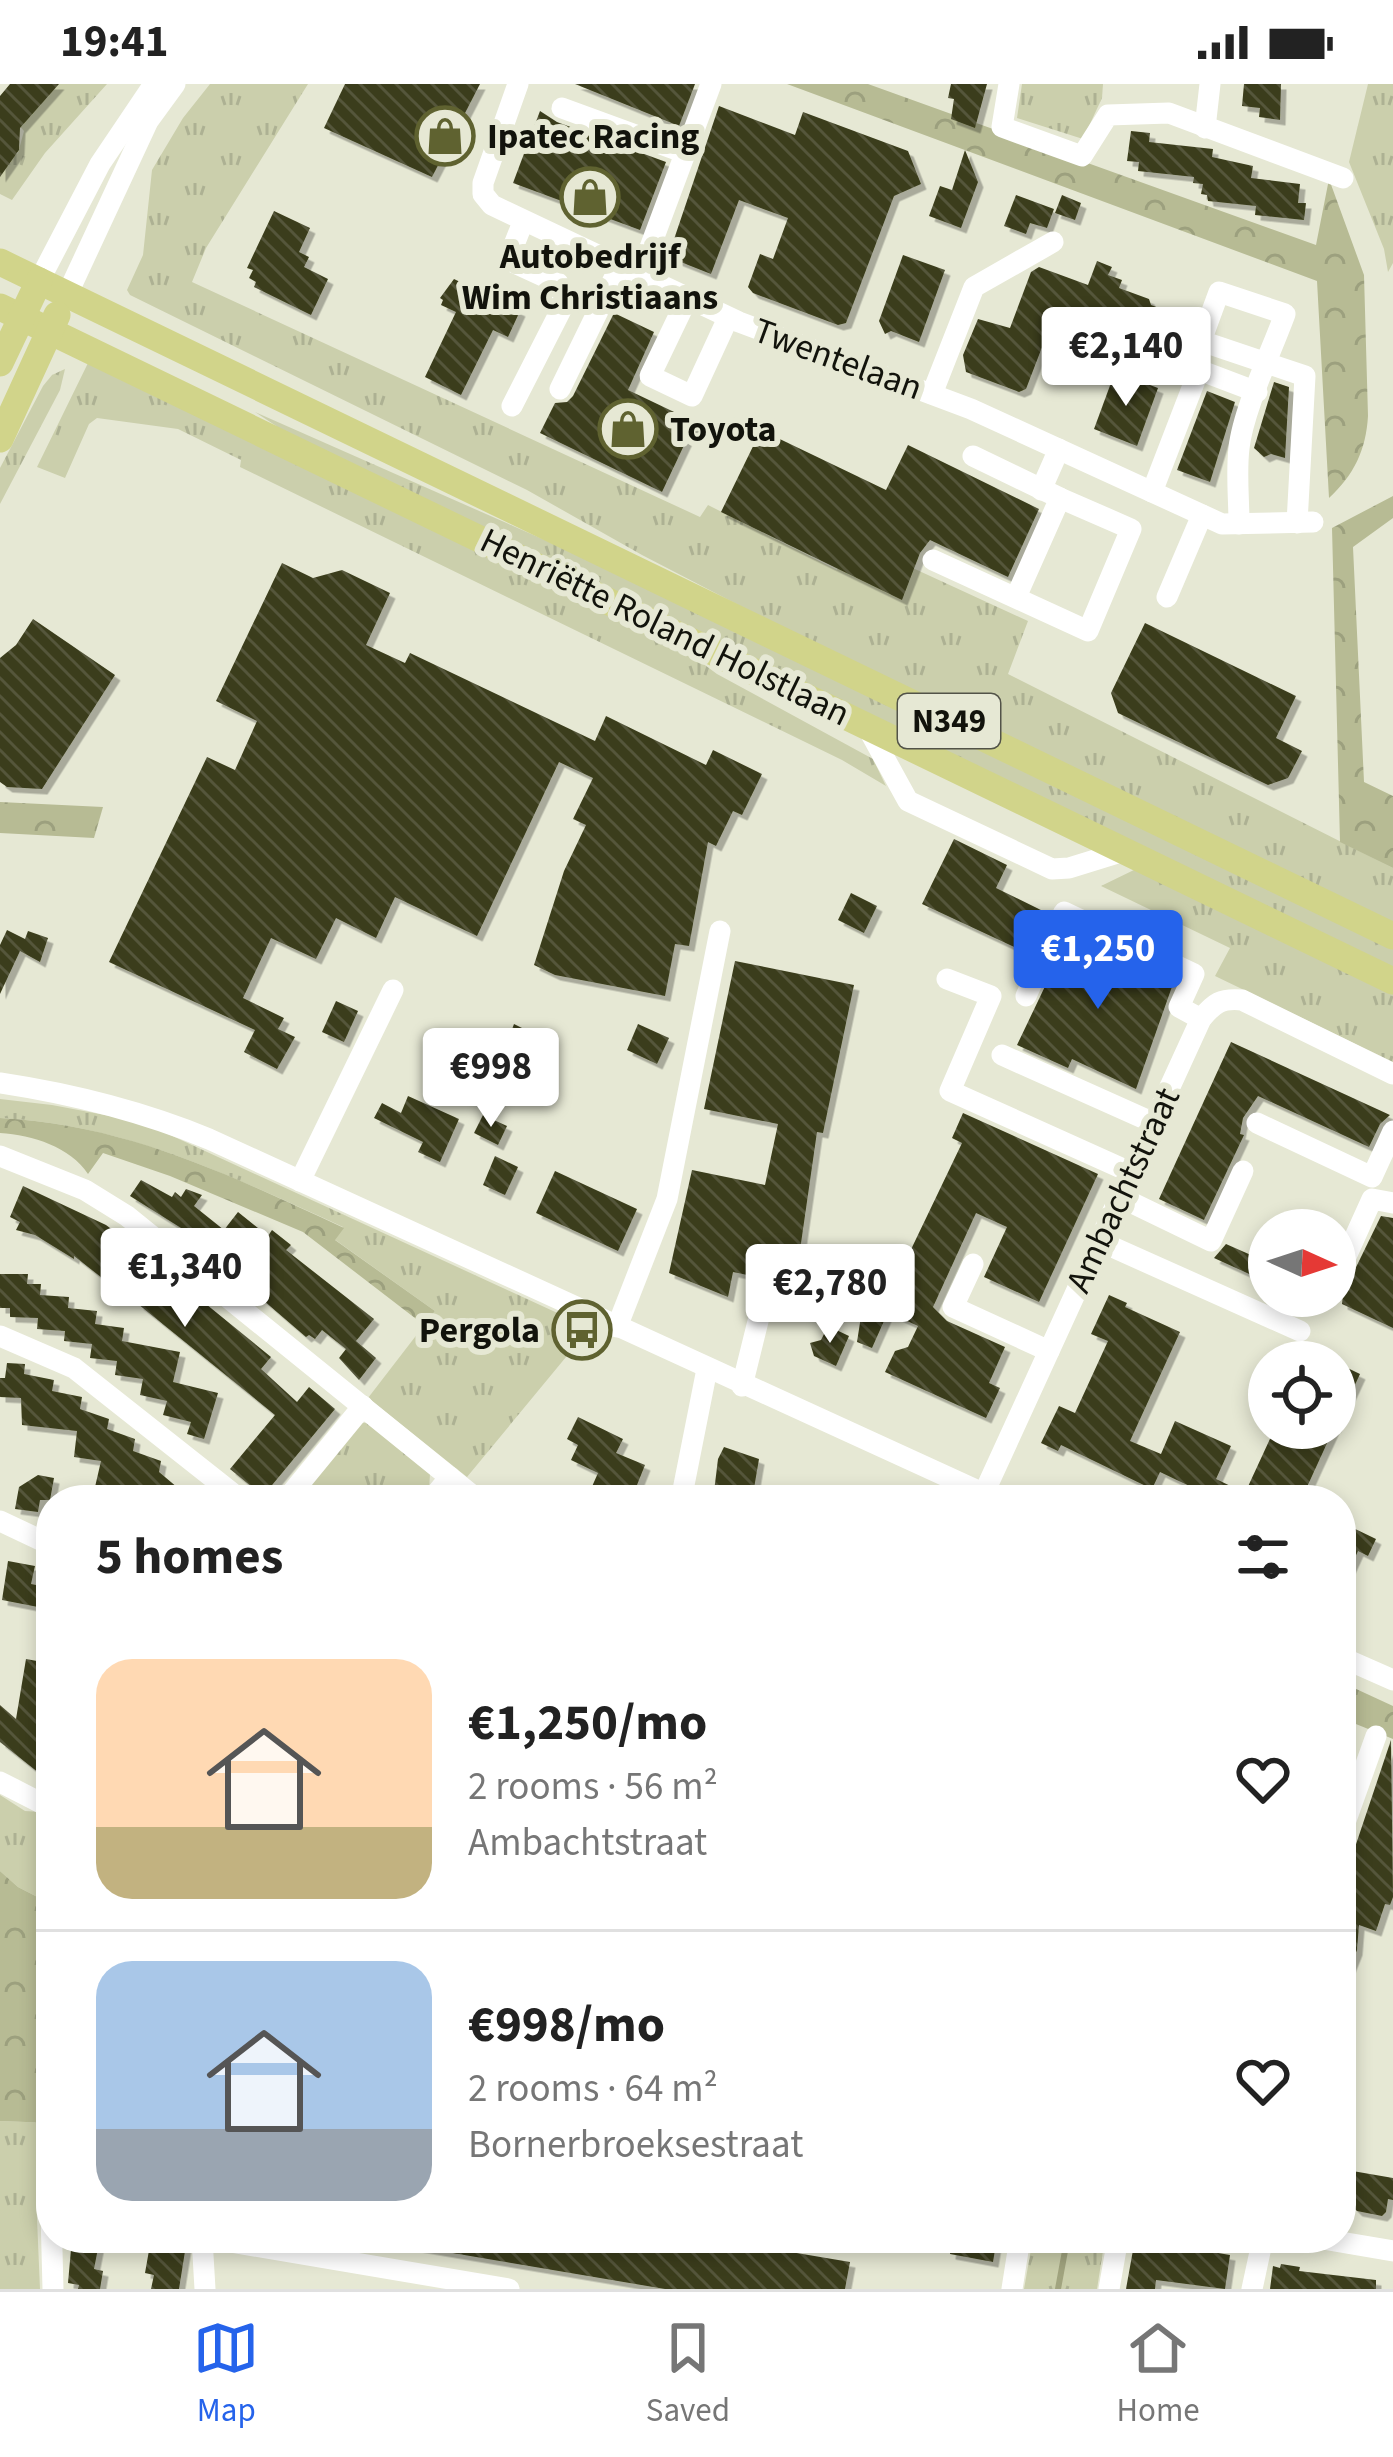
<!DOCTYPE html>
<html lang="en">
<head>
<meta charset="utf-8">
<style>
	body { margin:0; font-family:"Source Sans 3",sans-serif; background:#f2f2f2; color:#222; height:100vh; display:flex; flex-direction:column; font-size:45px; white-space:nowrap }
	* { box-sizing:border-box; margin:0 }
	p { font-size:39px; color:#767676 }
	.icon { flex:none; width:66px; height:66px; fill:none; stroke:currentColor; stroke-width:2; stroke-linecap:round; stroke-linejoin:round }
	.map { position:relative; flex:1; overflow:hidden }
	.details { position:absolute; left:36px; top:1401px; width:1320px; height:768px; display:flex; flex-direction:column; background:#fff; border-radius:48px; box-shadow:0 6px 18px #0003 }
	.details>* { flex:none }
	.needle { width:78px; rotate:93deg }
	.fabs { position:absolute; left:1248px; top:1125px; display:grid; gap:24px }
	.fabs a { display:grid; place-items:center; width:108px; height:108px; border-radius:50%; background:#fff; box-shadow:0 6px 18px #0003; font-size:60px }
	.price { position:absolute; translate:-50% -102px; padding:0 27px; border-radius:12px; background:#fff; color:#222; font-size:39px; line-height:78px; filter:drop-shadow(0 3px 6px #0008) }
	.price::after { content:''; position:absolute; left:50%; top:72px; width:36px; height:27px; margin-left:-18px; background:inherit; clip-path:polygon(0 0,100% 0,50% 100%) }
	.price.current { background:#2563eb; color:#fff }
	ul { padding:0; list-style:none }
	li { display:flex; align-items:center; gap:36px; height:300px; padding:0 60px }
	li+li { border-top:3px solid #e0e0e0 }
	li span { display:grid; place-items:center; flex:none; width:336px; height:240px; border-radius:36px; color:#555 }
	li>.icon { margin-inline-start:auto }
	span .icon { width:144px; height:144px; fill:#fffc; stroke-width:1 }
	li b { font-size:51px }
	h2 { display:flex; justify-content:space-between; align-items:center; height:144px; padding:0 60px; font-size:51px }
	.status { display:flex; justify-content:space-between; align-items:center; height:84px; padding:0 60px; background:#fff; direction:ltr }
	.status svg { height:33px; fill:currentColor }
	.tab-bar { display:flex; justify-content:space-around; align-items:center; height:168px; border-top:3px solid #e0e0e0; background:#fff; font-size:33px; color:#767676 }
	.tab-bar a { display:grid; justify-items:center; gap:6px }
	.tab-bar .current { color:#2563eb }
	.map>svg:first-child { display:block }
	.grass { fill:url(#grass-tufts) }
	.forest { fill:url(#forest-crowns) }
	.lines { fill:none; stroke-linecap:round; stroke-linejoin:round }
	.stream { stroke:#a1a47f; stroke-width:6 }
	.building { fill:url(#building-back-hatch); filter:url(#shadow) }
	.minor { stroke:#fff; stroke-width:21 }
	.major { stroke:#d1d48a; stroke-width:27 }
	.labels { text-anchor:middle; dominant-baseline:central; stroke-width:12; stroke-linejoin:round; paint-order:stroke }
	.shield { fill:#e6e8d4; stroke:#525348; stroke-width:3 }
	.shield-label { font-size:33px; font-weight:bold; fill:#12130c }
	.poi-label { font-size:36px; font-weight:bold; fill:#12130c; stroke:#e6e8d4; text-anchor:start }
	.street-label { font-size:36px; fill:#12130c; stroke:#e6e8d4 }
</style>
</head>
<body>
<div class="status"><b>19:41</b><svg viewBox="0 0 49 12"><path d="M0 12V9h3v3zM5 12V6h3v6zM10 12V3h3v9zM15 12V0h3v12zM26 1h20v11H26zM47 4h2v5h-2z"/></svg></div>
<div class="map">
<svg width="1393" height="2205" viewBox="0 0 1393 2205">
	<defs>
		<pattern id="grass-tufts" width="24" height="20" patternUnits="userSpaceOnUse" patternTransform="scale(3)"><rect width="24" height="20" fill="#cbcfac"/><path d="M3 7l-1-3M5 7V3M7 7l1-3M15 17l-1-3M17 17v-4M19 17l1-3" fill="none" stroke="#adb193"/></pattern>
		<pattern id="forest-crowns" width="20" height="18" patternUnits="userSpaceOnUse" patternTransform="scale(3)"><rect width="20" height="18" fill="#b7bb94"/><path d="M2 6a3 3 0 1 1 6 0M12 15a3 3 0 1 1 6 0" fill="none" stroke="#9ca07e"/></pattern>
		<pattern id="building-back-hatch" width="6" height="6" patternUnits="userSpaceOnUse" patternTransform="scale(3)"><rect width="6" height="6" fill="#3b3d1b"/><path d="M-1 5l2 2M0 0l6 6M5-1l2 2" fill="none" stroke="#54563a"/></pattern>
		<filter id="shadow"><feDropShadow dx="5.5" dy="5.5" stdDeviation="0" flood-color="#0004"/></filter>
	</defs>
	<rect width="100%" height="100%" fill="#e6e8d4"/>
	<g class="grass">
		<path d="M54,0H107L45,69L12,116L0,110V81L18,69L24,47L16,38Z"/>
		<path d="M210,0H308L206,164L192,198L700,433L708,421L837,486L852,456L1028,537L1008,590L1393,784V838L779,542L642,471L527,406L130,211L127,206L143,171L152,86L183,34Z"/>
		<path d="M1022,0H1103L1102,14L1083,55L1017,34Z"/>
		<path d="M1368,0H1393V179L1388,188L1384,165L1349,78Z"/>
		<path d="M88,279L675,559L717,590L873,675L886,702L842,676L240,383L241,376L178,345L97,334L89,340L65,394L37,383Z"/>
		<path d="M65,285L60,306L0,420V384L43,302L52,291Z"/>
		<path d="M255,328L597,479L1393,863V886L299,357Z"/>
		<path d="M1138,784L1393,909V978L1215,892L1230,864L1101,802Z"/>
		<path d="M0,1015L52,1021L142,1038L590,1244L467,1393L368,1314L435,1227L334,1155L343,1143C228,1091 128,1041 0,1034Z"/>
		<path d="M370,1338L430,1390L429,1407L422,1416H297L356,1340Z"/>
		<path d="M0,1711L25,1727L41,1728L51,1719V1759L46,1767L51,1782V1820L18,1803L0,1787Z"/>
		<path d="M0,2037L51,2039V2086L41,2087L36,2111L40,2205H0Z"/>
		<path d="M1033,2154H1105L1097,2205H1024Z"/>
	</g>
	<g class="forest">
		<path d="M787,0H868L1316,161L1329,95L1364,191L1368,332C1366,366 1354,391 1329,414L1317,197Z"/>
		<path d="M1393,412V434L1353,463L1364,698L1393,712V784L1340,758L1332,444Z"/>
		<path d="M0,718L103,723L94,754L0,749Z"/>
		<path d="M0,1034C129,1041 229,1091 344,1144L335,1156L435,1227L424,1241L303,1148L170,1092L103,1069L88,1090C70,1063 33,1051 0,1049Z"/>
		<path d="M1341,1598L1393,1622V1655L1341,1634Z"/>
		<path d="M0,1787L18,1803L51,1820V2039L0,2037Z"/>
	</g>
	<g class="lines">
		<path class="stream" d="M1058,2205L1067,2156"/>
	</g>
	<g class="building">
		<path d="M10,0H59L20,44L19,66L0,93V12Z"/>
		<path d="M345,0H480L432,93L324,44Z"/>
		<path d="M575,0H695L679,42Z"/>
		<path d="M951,0H987L975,44L951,35L954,15L948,14Z"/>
		<path d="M1244,0H1281L1280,36L1259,33L1260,24L1242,22Z"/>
		<path d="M719,22L795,51L803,28L908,67L921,100L894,112L846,239L838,241L753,209L748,203L760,170L773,175L788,134L739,116L711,190L668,173Z"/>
		<path d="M540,27L557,38L666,78L640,146L513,99Z"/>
		<path d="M1131,47L1150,49L1149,58L1213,65L1212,73L1253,82L1251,94L1300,100L1298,119H1306L1304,136L1255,131L1256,122L1208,117L1207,111L1201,110L1203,100L1193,99L1194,93L1138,87L1139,78L1127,77Z"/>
		<path d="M965,66L978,98L961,144L929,132L940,102L952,106Z"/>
		<path d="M1016,111L1054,125L1047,144L1030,139L1026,150L1004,142Z"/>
		<path d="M1062,111L1081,119L1075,136L1055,129Z"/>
		<path d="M274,127L310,144L299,168L309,173L304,183L328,195L311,231L254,203L256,198L249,194L253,186L247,184Z"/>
		<path d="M903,171L945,186L919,258L891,247L885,250L879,237Z"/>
		<path d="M1097,177L1112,183L1108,191L1122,196L1119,204L1149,215L1151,221L1159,224L1156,232L1159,238L1153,241L1148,252L1107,237L1092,276L1044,258L1026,305L1019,308L966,288L963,271L978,235L1010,244L1031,188L1039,183L1088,201Z"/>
		<path d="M454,195L520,227L508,253L493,246L461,311L425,293L456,228L441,221L443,216L440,214Z"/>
		<path d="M614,229L654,248L628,306L695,338L662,408L540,349L555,319L567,318L573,312Z"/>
		<path d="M1115,288L1158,304L1137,362L1094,345Z"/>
		<path d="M1274,298L1289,303L1285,374L1271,370L1264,373L1254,364Z"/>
		<path d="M1207,307L1235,318L1210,398L1177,386Z"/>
		<path d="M761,346L886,406L908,361L1039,425L1008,493L930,456L920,469L902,516L721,428Z"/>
		<path d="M282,479L313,494L342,486L390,509L366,561L405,579L410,569L595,657L606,632L706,681L713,666L762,690L742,731L733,727L716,762L708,758L689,862L675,860L665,912L555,891L534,881L564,787L586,741L573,735L593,694L559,678L477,852L395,813L376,854L336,834L316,875L271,854L243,914L284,934L278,945L295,953L277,985L244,968L255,946L109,878L207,673L235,686L257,637L216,617Z"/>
		<path d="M33,535L115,591L42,705L7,703L0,698V574L16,561Z"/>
		<path d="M1145,539L1296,612L1276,654L1302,667L1288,694L1268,701L1118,629L1111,609Z"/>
		<path d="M954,755L1007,781L996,804L1047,829L1029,870L922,820Z"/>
		<path d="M851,809L877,822L864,849L838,836Z"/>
		<path d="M7,846L25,855L28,847L48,854L40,878L20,867L0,910V861Z"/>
		<path d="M1071,848L1174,897L1136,1005L1072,975L1068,984L1017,961Z"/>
		<path d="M735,877L854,901L823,1049L817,1048L795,1201L733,1188L728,1213L669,1189L692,1086L765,1101L778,1040L704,1025Z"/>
		<path d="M336,917L358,927L344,958L322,948Z"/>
		<path d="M514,940L548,957L537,981L519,973L517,978L502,972Z"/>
		<path d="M638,940L669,954L657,980L627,966Z"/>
		<path d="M1231,958L1390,1031L1380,1040L1369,1063L1258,1012L1243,1034L1240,1050L1244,1051L1204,1136L1159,1115Z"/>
		<path d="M408,1012L459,1035L440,1078L418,1068L423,1058L374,1034L382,1019L401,1029Z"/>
		<path d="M963,1029L1098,1090L1039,1218L984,1193L1007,1143L976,1129L933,1223L947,1237L1005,1263L989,1299L1000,1304L986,1334L885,1288L895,1267L908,1263L918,1242L888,1228L872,1264L857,1258L866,1200L893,1203L962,1059L952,1054Z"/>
		<path d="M483,1031L507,1042L498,1061L474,1049Z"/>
		<path d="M495,1072L518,1083L505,1111L483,1101Z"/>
		<path d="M555,1087L637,1125L618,1167L536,1129Z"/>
		<path d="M141,1096L172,1113L175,1108L181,1113L186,1105L202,1111L194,1122L224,1146L238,1128L268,1152L272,1146L291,1161L286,1166L374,1235L356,1257L376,1274L359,1296L339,1274L346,1265L322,1246L315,1255L309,1251L306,1253L205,1166L203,1169L177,1148L181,1144L130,1112Z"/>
		<path d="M23,1102L106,1141L142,1168L271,1273L261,1285L297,1318L309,1303L335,1325L263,1412L230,1385L275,1331L138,1220L142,1216L115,1194L106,1197L74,1172V1175L35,1151L16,1146L20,1138L10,1133Z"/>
		<path d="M1381,1132L1393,1134V1244L1342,1220L1343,1210Z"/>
		<path d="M1226,1160L1269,1179V1199L1214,1174Z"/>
		<path d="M0,1190H28L27,1200H41L40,1211L69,1213L68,1224L97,1227L95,1240L124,1244L122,1257L180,1268L173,1298L218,1309L204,1355L187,1350L191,1338L163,1331L167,1317L140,1311L143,1295L115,1291L117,1277L90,1274L92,1260L64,1257L65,1247L37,1245L38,1234L10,1233V1224H0Z"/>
		<path d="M1109,1211L1127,1219L1125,1223L1180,1248L1130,1357L1161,1370L1175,1337L1231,1362L1216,1395L1245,1409L1275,1344H1334L1301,1416H1199L1202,1408L1160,1388L1152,1405L1061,1361L1058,1367L1041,1359L1059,1322L1075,1329L1108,1257L1091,1250Z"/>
		<path d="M828,1242L849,1252L836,1282L814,1272L810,1259L821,1256Z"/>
		<path d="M1269,1278V1326L1251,1318Z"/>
		<path d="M1335,1278L1360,1290L1335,1344Z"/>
		<path d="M7,1279L25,1280L24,1290L54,1296L52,1307L82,1313L80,1325L109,1335L107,1345L135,1355L133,1367L161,1377L159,1388L178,1404L168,1416L128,1404L127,1416H92L101,1377L74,1373L77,1347L22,1341L21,1314L0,1313V1294H5Z"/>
		<path d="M578,1333L623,1355L616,1369L645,1381L631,1416H586L598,1389L571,1376L578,1361L567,1355Z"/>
		<path d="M724,1363L759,1375L752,1416H713L718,1375Z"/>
		<path d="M38,1391L54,1394L50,1416H40L38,1428L15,1425L19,1403Z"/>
		<path d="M1349,1442L1376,1455L1368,1472L1358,1467L1341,1504V1459Z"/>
		<path d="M8,1477L35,1482L31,1500L51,1504V1534L38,1523L2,1516Z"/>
		<path d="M51,1560V1667L39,1689L0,1658V1621L16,1635L26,1575L37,1577Z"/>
		<path d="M1391,1656L1393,1813L1390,1821L1385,1820L1376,1847L1359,1841L1357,1866L1341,1906V1813L1347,1797L1344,1796Z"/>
		<path d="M1341,2085L1393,2094V2116L1388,2115L1386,2128L1382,2132L1357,2127L1352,2122L1354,2110L1341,2108Z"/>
		<path d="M72,2154H100L94,2185L103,2187L100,2205H78L79,2201L68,2199Z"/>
		<path d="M418,2154H597L669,2166L671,2154L746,2160V2156L761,2158V2163L850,2178L845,2205H665L417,2163Z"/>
		<path d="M952,2154H997L993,2178L950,2170Z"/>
		<path d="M151,2155L186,2161L179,2205H151L154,2191L145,2189Z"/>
		<path d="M1135,2155L1230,2171L1225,2205L1156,2196L1155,2205H1126Z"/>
		<path d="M1281,2180L1300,2183L1299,2187L1376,2196V2205H1270L1273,2182L1280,2184Z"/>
	</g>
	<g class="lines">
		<g class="minor">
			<path d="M518,0L483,99V110L492,121L739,238L971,325L1222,440L1313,438"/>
			<path d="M1009,0L1002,43L1082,72L1108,31L1169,29L1343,94"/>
			<path d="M562,24L685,69"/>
			<path d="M1205,44L1210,0"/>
			<path d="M639,193L711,0"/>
			<path d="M39,197L100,80L154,0"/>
			<path d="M67,211L148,37L175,0"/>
			<path d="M687,215L650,292L692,312L728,234"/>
			<path d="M560,305L619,184"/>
			<path d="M932,310L974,203L1053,158"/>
			<path d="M512,322L564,220L558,199L508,176L523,138"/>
			<path d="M973,372L1060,414L1016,513"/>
			<path d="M1041,406L1059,365"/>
			<path d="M1152,408L1199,286L1257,308"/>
			<path d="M1239,440C1239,415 1236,389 1239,364C1243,327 1271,268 1285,230L1219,208L1201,257L1305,292L1297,439"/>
			<path d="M933,476L1088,547L1131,445L1060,414"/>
			<path d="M1167,513L1202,431"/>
			<path d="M865,639L908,717L1052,785L1069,784L1124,767"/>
			<path d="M947,895L991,912L950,1007L1130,1088"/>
			<path d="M1026,912L1064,828L1194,890L1179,923L1201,935"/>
			<path d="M1002,971L1154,1039"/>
			<path d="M0,999C73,1010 141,1027 209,1055L998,1416"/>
			<path d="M1257,1039L1372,1093L1393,1047"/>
			<path d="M0,1072L85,1106L127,1132L478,1416"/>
			<path d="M300,1097L393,906"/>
			<path d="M1120,1113L1211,1157L1243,1087"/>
			<path d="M1099,1157L1300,1247"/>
			<path d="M973,1180L953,1223L1049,1267"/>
			<path d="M1335,1197L1372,1115L1393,1119"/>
			<path d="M1328,1214V1212"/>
			<path d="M617,1243L667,1115L720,847"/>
			<path d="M0,1252L74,1284L241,1416"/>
			<path d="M742,1302L765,1209"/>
			<path d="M984,1409L1201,935C1214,919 1221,914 1242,916L1393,990"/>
			<path d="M286,1416L363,1322"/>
			<path d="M431,1416L450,1393"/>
			<path d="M681,1416L707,1285"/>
			<path d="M0,1437L51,1461"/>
			<path d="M1341,1573L1393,1596"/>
			<path d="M0,1698L41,1719L51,1706"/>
			<path d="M1341,1750L1376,1652"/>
			<path d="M51,2128L53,2205"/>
			<path d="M202,2154L205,2205"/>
			<path d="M207,2154L509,2205"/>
			<path d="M1317,2154L1393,2167"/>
			<path d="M1012,2205L1020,2154"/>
			<path d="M1109,2205L1118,2154"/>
			<path d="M1252,2205L1263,2154"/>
		</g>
		<g class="major">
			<path d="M0,178L1393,852"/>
			<path d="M0,223L1393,897"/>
			<path d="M0,279L39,197"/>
			<path d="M0,355L57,231"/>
		</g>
	</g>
	<defs>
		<g id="shop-ring" transform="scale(3)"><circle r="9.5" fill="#e6e8d4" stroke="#5f6230" stroke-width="1.5"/><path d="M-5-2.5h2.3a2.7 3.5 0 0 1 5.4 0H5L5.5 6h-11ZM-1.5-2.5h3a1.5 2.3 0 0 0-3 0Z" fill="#5f6230"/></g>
		<g id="bus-ring" transform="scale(3)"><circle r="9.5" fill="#e6e8d4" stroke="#5f6230" stroke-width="1.5"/><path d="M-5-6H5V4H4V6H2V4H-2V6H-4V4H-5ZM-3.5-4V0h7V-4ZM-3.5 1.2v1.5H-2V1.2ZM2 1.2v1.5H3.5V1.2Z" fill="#5f6230"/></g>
	</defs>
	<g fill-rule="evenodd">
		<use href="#shop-ring" x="445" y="52"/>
		<use href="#shop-ring" x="590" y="113"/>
		<use href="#shop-ring" x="628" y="345"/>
		<use href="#bus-ring" x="582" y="1246"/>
	</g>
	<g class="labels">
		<rect class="shield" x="898" y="610" width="102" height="54" rx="9"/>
		<g class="shield-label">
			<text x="949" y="637">N349</text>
		</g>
		<g class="poi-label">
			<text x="487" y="52">Ipatec Racing</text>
			<text x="590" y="172" text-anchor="middle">Autobedrijf<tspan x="590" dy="41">Wim Christiaans</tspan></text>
			<text x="670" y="345">Toyota</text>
			<text x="540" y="1246" text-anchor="end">Pergola</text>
		</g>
		<g class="street-label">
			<text transform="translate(838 275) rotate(20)">Twentelaan</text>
			<text transform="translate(665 543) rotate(26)">Henriëtte Roland Holstlaan</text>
			<text transform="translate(1123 1106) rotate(-65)">Ambachtstraat</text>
		</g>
	</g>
</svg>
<div class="fabs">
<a><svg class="needle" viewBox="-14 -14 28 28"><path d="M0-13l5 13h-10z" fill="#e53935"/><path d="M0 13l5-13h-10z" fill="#767676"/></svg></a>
<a><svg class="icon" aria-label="locate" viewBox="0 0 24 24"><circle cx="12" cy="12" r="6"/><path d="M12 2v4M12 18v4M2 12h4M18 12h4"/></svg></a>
</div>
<b class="price" style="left:1126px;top:325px">€2,140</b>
<b class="price current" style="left:1098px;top:928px">€1,250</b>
<b class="price" style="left:491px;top:1046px">€998</b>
<b class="price" style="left:185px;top:1246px">€1,340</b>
<b class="price" style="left:830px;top:1262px">€2,780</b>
<section class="details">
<h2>5 homes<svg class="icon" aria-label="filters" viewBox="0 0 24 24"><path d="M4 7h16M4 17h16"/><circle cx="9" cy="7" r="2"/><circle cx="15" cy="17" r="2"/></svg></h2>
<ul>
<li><span style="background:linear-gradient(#ffd9b3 70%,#c2b280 0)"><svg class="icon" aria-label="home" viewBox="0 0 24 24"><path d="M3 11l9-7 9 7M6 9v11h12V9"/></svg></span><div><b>€1,250/mo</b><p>2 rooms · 56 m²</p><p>Ambachtstraat</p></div><svg class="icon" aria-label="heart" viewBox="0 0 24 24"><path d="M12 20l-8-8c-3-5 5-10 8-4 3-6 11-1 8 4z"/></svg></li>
<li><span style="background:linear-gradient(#a9c7e8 70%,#9aa5b1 0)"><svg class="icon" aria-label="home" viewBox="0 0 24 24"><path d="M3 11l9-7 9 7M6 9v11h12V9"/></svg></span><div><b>€998/mo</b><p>2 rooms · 64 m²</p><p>Bornerbroeksestraat</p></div><svg class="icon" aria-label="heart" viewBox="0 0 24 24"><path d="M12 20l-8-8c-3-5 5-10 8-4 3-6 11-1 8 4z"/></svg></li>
</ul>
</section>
</div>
<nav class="tab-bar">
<a class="current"><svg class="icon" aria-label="map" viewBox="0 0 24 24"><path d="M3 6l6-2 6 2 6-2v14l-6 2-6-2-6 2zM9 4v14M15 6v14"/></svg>Map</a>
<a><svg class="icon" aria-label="saved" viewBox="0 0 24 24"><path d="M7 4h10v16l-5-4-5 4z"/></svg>Saved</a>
<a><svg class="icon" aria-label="home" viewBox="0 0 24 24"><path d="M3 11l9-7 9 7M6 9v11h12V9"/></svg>Home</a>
</nav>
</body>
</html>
